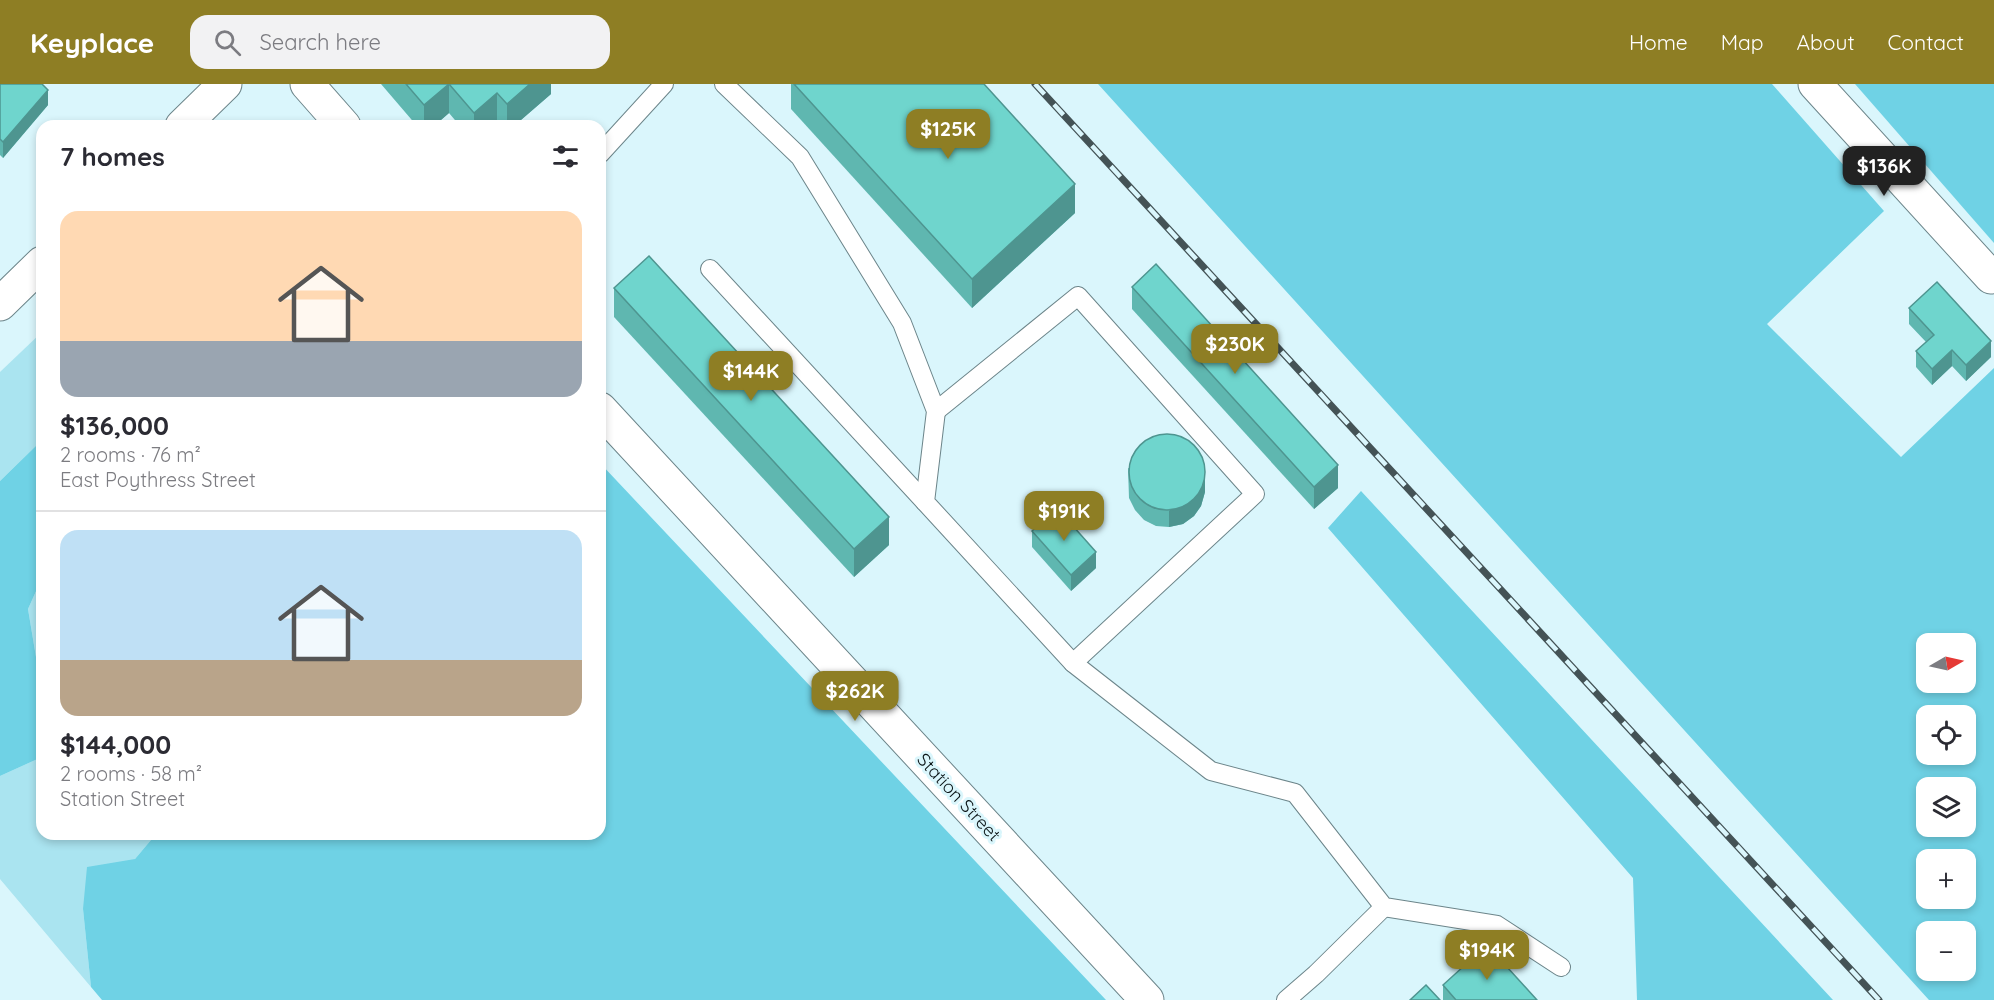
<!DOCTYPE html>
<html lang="en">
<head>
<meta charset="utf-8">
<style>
	body { margin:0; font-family:Quicksand,sans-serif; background:#f2f2f3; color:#2b2b33; height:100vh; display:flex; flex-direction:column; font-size:22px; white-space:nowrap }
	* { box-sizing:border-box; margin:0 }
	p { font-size:20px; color:#7c7c81 }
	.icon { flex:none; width:33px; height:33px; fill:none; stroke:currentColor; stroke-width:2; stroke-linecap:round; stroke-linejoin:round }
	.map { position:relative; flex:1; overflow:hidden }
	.sheet { position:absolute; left:36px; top:36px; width:570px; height:720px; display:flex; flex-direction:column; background:#fff; border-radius:18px; box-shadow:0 3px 9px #0003 }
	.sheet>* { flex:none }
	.needle { width:39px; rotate:81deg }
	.fabs { position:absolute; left:1916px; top:549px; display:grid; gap:12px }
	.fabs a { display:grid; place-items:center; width:60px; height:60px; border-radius:12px; background:#fff; box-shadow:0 3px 9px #0003; font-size:30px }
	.price { position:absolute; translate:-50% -51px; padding:0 14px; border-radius:12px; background:#8e7e24; color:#fff; font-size:20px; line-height:39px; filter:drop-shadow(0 2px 3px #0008) }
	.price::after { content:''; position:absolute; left:50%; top:36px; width:18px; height:14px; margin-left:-9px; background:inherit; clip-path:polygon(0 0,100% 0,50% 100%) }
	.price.current { background:#222; color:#fff }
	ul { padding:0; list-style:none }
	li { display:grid; align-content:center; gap:12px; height:318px; padding:0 24px }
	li+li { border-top:2px solid #e1e1e2 }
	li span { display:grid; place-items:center; height:186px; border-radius:18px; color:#555 }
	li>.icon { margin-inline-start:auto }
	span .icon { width:108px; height:108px; fill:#fffc; stroke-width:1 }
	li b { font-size:26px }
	h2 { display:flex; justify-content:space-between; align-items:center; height:72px; padding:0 24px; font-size:26px }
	header { display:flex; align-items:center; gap:36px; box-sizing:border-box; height:84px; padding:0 30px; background:#8e7e24; color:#fff }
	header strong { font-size:28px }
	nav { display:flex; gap:33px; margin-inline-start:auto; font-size:21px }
	.search { width:420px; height:54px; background:#f2f2f3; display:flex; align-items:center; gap:15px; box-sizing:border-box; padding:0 21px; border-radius:18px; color:#7c7c81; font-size:22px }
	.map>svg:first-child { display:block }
	.green { fill:#aae4f0 }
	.forest { fill:#6fd2e5; fill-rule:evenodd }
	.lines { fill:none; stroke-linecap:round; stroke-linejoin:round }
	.service-casing { stroke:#6c858a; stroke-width:20 }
	.minor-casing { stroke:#6c858a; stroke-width:35 }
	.service { stroke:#fff; stroke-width:18 }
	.minor { stroke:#fff; stroke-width:33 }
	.rail-casing { stroke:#445356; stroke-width:7 }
	.rail { stroke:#daf6fc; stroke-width:4.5; stroke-dasharray:14; stroke-linecap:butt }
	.wall { fill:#5fb7b0 }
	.shaded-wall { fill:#4e9590 }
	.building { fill:#6fd5cd; stroke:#4e9590; stroke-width:1.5 }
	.labels { text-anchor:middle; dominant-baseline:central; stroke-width:6; stroke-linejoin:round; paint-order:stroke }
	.street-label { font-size:18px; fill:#0c1618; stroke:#daf6fc }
</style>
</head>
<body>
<header>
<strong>Keyplace</strong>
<div class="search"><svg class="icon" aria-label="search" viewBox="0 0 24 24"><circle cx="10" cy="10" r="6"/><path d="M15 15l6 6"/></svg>Search here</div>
<nav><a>Home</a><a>Map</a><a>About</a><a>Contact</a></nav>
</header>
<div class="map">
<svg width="1994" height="916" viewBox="0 0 1994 916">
	<rect width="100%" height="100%" fill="#daf6fc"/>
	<g class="green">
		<path d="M42,248V356L0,397V288Z"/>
		<path d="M42,494V609L28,525Z"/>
		<path d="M42,673V750H156L135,775L83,825L91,903L0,795V692Z"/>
	</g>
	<g class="forest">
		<path d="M1098,0H1772L1884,127L1767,240L1901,373L1994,284V916H1929ZM1926,560H1965V598H1926ZM1926,632H1965V670H1926ZM1926,704H1965V742H1926ZM1926,776H1965V814H1926ZM1926,848H1965V886H1926Z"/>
		<path d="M1855,0H1994V159Z"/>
		<path d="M42,356V494L28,525L42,609V673L0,692V397Z"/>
		<path d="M600,379L1106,916H102L91,903L83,825L87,783L135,775L156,750H600Z"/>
		<path d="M1361,407L1833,916H1637L1633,794L1328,444Z"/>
	</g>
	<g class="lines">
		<g class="service-casing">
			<g id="service">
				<path d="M724,0L800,73L902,239L936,327L925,418L1073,579L1211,687L1295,709L1384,823L1497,841L1561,883"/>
				<path d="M600,70L664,0"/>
				<path d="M710,185L925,418"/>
				<path d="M936,327L1078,212L1255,410L1073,579"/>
				<path d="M1286,916L1316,890L1384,823"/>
			</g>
		</g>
		<g class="minor-casing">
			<g id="minor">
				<path d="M307,0L344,42"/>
				<path d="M1815,0L1991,193"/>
				<path d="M182,42L225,0"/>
				<path d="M0,220L42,179"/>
				<path d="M600,325L1147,916"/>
			</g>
		</g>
		<use href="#service" class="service"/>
		<use href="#minor" class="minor"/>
		<g class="rail-casing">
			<path id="rail" d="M1035,0L1879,916"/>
		</g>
		<use href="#rail" class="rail"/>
	</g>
	<g class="wall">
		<path d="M0,0L48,21L3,74L0,71Z"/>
		<path d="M381,0H551V10L514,42H501L497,37L492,42H460L449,29L434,42H417Z"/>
		<path d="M791,0H984L1075,129L972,224L791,25Z"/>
		<path d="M1132,203L1338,404L1314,425L1132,225Z"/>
		<path d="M614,204L889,461L854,493L614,233Z"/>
		<path d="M1909,224L1991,273L1966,297L1952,282L1932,301L1916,283V267L1926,258L1909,240Z"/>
		<path d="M1128,384L1205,408L1201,422L1194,432L1183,440L1169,443L1156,442L1144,436L1135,426L1129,414Z"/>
		<path d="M1032,447L1096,484L1071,507L1032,463Z"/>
		<path d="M1443,901L1537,916H1443Z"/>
	</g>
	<g class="shaded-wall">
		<path d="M449,0V29L434,42H424V21Z"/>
		<path d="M530,0H551V10L514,42H507V20Z"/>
		<path d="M48,6V21L3,74V58Z"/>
		<path d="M497,9V37L492,42H474V29Z"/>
		<path d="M1075,100V129L972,224V195Z"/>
		<path d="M1991,257V273L1966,297V281Z"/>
		<path d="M1952,266V282L1932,301V285Z"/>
		<path d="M1338,381V404L1314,425V403Z"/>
		<path d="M1205,392V408L1201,422L1194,432L1183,440L1169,443V427Z"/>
		<path d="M889,433V461L854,493V465Z"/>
		<path d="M1096,468V484L1071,507V491Z"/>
	</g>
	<g class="building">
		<path d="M0,0H42L48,6L3,58L0,55Z"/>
		<path d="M406,0H530L507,20L497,9L474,29L449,0L424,21Z"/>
		<path d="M794,0H984L1075,100L972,195Z"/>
		<path d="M649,172L889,433L854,465L614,204Z"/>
		<path d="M1156,180L1338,381L1314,403L1132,203Z"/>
		<path d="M1937,198L1991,257L1966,281L1952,266L1932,285L1916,267L1934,251L1909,224Z"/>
		<circle cx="1167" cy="388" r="38"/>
		<path d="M1057,424L1096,468L1071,491L1032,447Z"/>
		<path d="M1487,861L1537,916H1456L1443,901Z"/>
		<path d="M1426,901L1440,916H1410Z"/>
	</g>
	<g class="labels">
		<g class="street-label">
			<text transform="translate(959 713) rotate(47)">Station Street</text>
		</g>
	</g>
</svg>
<div class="fabs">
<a><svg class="needle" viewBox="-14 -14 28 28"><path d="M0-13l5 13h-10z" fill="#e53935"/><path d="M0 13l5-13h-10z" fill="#7c7c81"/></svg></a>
<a><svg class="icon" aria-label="locate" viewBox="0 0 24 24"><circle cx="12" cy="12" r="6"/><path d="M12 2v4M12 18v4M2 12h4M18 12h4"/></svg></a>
<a><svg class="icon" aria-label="layers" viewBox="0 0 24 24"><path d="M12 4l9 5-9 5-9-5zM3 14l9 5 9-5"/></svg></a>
<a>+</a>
<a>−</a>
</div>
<b class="price" style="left:948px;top:76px">$125K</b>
<b class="price current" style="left:1884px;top:113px">$136K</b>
<b class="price" style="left:1235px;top:291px">$230K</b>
<b class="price" style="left:751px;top:318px">$144K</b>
<b class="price" style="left:1064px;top:458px">$191K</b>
<b class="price" style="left:855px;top:638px">$262K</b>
<b class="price" style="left:1487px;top:897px">$194K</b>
<section class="sheet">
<h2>7 homes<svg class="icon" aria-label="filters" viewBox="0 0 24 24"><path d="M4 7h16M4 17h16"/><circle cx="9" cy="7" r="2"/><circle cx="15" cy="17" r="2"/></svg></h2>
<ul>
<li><span style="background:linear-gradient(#ffd9b3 70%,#9aa5b1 0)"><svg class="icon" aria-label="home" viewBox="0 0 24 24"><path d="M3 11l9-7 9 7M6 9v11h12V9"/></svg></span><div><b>$136,000</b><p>2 rooms · 76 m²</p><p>East Poythress Street</p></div></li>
<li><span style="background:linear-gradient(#bfe0f5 70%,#b9a48a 0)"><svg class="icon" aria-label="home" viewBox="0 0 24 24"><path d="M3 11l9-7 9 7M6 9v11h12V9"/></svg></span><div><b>$144,000</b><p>2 rooms · 58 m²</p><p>Station Street</p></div></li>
</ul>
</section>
</div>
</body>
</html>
